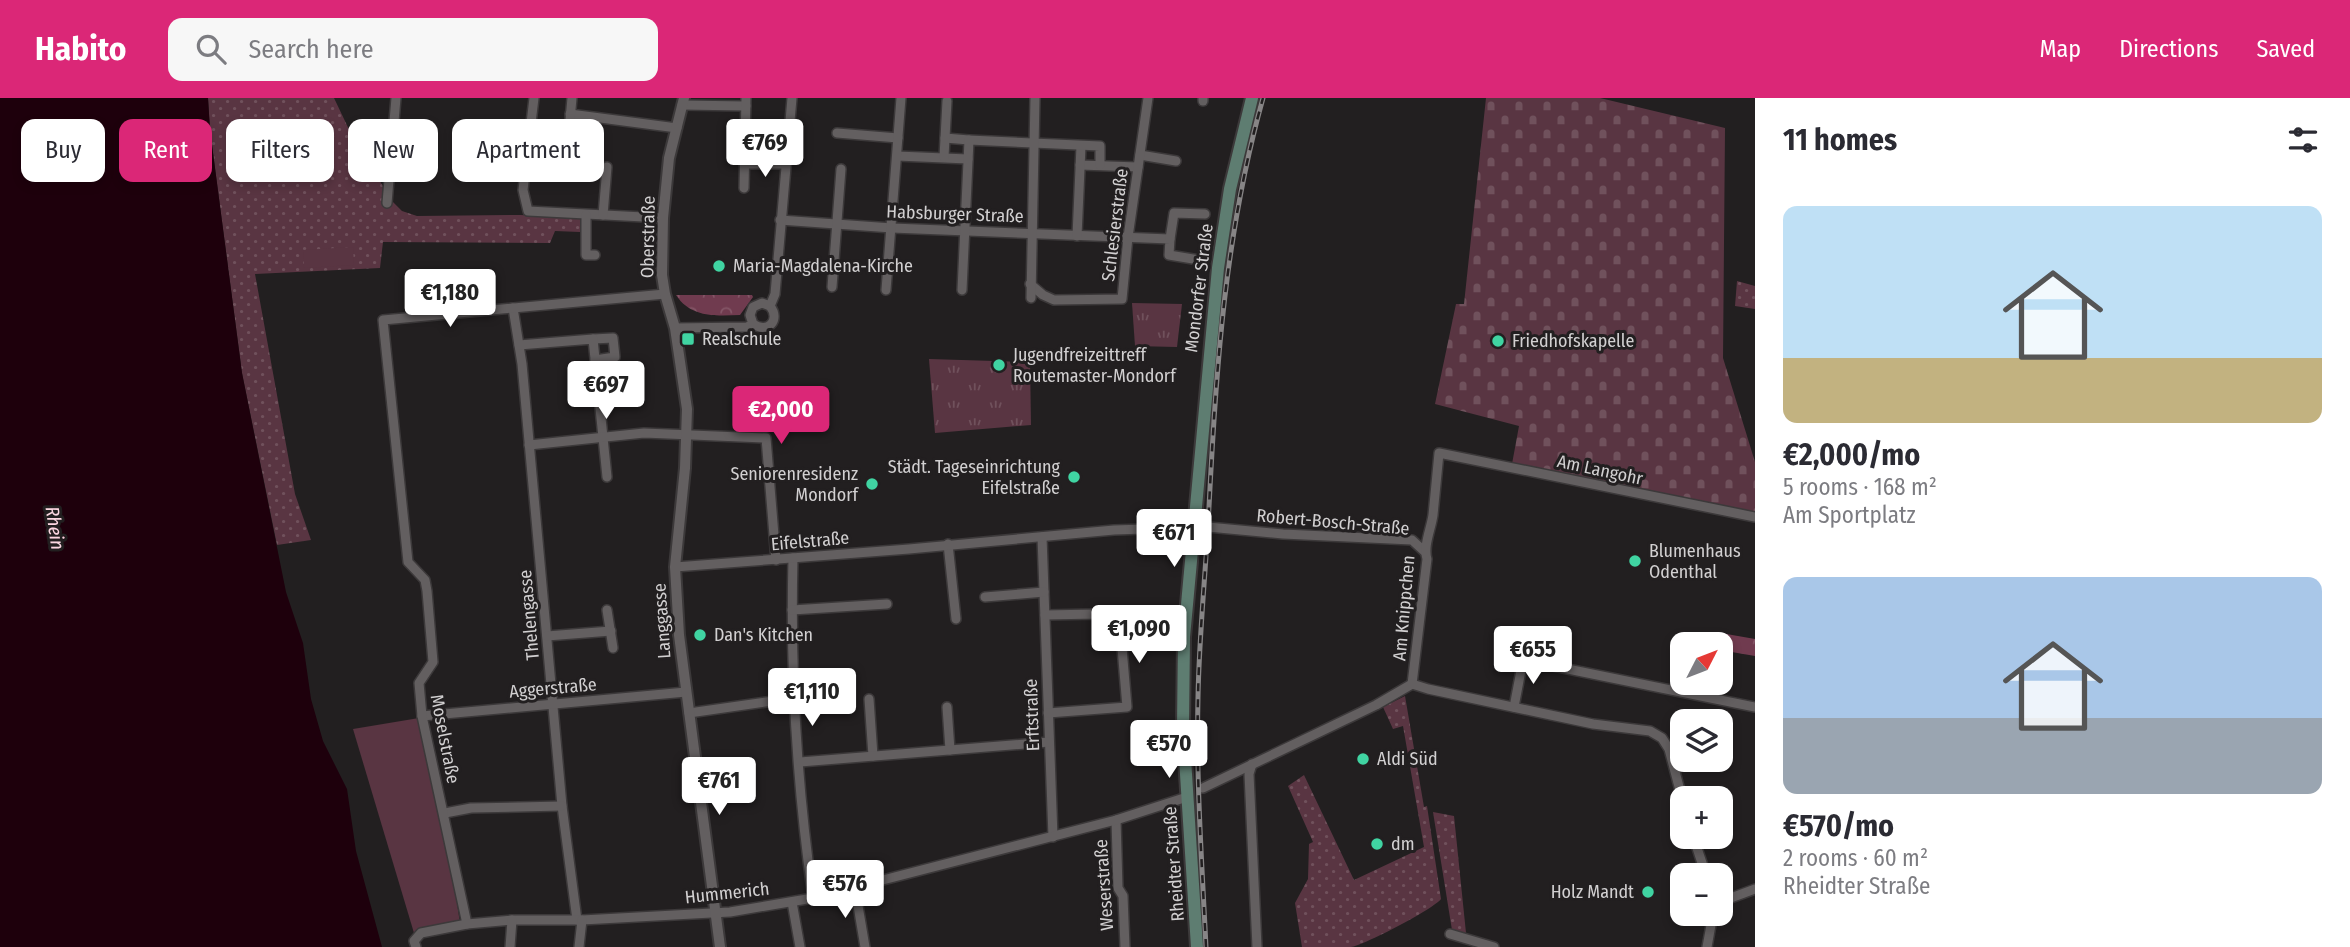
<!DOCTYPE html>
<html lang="en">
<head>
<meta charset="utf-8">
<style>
	body { margin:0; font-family:"Fira Sans Condensed",sans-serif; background:#f7f7f7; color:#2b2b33; height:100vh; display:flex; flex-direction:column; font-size:26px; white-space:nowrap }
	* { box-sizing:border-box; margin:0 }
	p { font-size:23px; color:#7c7c81 }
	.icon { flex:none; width:38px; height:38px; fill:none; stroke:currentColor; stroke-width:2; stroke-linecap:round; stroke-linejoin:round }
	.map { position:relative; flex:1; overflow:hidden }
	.details { display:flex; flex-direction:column; background:#fff; width:595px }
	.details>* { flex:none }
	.banner { position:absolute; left:21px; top:21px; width:665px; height:63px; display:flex; gap:14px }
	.needle { width:46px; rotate:48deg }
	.fabs { position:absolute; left:1670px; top:534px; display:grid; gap:14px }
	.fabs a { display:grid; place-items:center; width:63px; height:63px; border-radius:14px; background:#fff; box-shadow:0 4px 10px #0003; font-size:35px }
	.price { position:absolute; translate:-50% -60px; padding:0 16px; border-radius:7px; background:#fff; color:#222; font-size:23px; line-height:46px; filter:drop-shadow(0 2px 4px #0008) }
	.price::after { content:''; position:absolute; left:50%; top:42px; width:21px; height:16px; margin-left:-10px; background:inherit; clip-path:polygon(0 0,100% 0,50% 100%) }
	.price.current { background:#db2777; color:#fff }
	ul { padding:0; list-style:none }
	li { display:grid; align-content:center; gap:14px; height:371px; padding:0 28px }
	li span { display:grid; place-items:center; height:217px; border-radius:14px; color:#555 }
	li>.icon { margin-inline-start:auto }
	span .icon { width:126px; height:126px; fill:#fffc; stroke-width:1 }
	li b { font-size:30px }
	h2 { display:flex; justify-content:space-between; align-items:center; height:84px; padding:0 28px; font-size:30px }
	.pill { padding:0 24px; border-radius:14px; background:#fff; box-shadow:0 4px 10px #0003; font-size:24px; line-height:63px }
	.pill.current { background:#db2777; color:#fff }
	header { display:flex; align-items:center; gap:42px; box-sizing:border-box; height:98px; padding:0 35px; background:#db2777; color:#fff }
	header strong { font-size:33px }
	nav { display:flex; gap:38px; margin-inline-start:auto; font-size:24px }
	.search { width:490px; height:63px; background:#f7f7f7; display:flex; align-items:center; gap:18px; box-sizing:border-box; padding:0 24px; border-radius:14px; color:#7c7c81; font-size:26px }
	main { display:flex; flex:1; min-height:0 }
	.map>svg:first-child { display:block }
	.grass { fill:url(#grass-dots) }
	.forest { fill:url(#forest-crowns) }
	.cemetery { fill:url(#cemetery-stones) }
	.park { fill:url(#park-tufts) }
	.garden { fill:#593542 }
	.water { fill:#1e000c }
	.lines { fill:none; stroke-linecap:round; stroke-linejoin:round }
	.minor-casing { stroke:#3c393a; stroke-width:12 }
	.tertiary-casing { stroke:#3c393a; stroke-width:14 }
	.secondary-casing { stroke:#3c393a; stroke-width:16 }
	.minor { stroke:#635f60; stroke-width:9 }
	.tertiary { stroke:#635f60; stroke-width:10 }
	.secondary { stroke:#5e7d71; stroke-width:12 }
	.rail-casing { stroke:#878586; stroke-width:5 }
	.rail { stroke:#221f20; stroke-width:2.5; stroke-dasharray:8; stroke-linecap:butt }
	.poi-dot { fill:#40d4a2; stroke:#221f20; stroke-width:2.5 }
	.labels { text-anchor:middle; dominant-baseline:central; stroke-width:6; stroke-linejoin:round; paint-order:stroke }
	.street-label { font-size:18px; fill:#d2d0d1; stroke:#221f20 }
	.poi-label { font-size:18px; fill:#d2d0d1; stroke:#221f20; text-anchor:start }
	.water-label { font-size:19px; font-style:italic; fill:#fbd6e1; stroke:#221f20 }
</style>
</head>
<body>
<header>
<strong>Habito</strong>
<div class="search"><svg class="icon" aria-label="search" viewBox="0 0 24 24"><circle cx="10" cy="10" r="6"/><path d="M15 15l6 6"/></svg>Search here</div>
<nav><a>Map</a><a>Directions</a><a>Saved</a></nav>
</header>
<main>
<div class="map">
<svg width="1755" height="849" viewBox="0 0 1755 849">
	<defs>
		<pattern id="grass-dots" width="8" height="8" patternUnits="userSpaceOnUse" patternTransform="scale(1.75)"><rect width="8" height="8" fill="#593542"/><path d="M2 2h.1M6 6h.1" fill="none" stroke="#70515c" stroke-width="1.8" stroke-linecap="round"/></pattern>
		<pattern id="forest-crowns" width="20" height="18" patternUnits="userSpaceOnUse" patternTransform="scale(1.75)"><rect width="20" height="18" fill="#703b4f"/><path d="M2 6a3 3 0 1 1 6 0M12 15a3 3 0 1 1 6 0" fill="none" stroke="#845667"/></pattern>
		<pattern id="cemetery-stones" width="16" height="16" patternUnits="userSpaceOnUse" patternTransform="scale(1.75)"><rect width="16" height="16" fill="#593542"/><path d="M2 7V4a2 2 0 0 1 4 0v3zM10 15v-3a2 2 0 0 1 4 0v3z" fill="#70515c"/></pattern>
		<pattern id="park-tufts" width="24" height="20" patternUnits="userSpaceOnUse" patternTransform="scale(1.75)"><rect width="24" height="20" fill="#593542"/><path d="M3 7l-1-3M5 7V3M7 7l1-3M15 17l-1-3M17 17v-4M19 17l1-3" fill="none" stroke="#70515c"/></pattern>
	</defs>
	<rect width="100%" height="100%" fill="#221f20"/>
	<g class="grass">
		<path d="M208,0H334L354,42L393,104L402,113L417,118L520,117L580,120V134L555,133L550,145L383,144L380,170L255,176L295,396L311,442L277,447L242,275L210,32Z"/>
		<path d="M1737,183L1755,188V211L1735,208Z"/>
		<path d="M1405,598L1424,709L1427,708L1441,801C1435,810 1363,848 1351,849C1335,849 1318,849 1302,849L1295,805L1308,781L1309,746L1313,744L1288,688L1304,677L1354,782L1424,749L1403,628L1393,631L1383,609Z"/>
		<path d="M1433,714L1454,718L1466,835L1452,832Z"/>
	</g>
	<g class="forest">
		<path d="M676,197H752L753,199L740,217C716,218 691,220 676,197Z"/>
		<path d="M1715,534L1755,541V558L1720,552Z"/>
	</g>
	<path class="cemetery" d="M1486,0H1600L1725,30L1723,260L1755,364V414L1512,366L1519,328L1435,306L1456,206H1464Z"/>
	<g class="park">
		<path d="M1132,205L1182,206L1177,249L1135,248Z"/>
		<path d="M929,261L1030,264L1031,327L935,335Z"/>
	</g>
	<g class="garden">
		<path d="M353,149L354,167L304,170L303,152Z"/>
		<path d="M425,619L444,718L460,825L414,835L353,631Z"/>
	</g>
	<path class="water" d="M0,0H208L210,32L242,275L286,494L303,545L311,601L323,643L347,691L356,753L382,849H0Z"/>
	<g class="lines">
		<g class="minor-casing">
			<g id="minor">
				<path d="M534,0L523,92L528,113L663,120"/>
				<path d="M1203,3V0"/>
				<path d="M682,7L746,8"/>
				<path d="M570,16L677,30"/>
				<path d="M569,33L572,0"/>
				<path d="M837,35L898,40"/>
				<path d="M945,40L969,42"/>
				<path d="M1140,57L1176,63"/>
				<path d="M897,58L968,61"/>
				<path d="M944,59L947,3"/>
				<path d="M744,66H785"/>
				<path d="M1080,67L1138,69"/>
				<path d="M744,90L746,0"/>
				<path d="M387,105L396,0"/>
				<path d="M586,117V157H595"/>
				<path d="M603,117L607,69"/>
				<path d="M780,122L892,130L1170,141L1169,157L1199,162"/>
				<path d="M1077,138L1081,48"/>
				<path d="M1170,141L1174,115L1205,116"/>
				<path d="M1030,186L1043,197L1054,202L1122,201L1128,139L1148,0"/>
				<path d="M832,189L841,71"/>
				<path d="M886,192L901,0"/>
				<path d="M962,192L969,42L1100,48V67"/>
				<path d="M1031,200L1035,0"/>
				<path d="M770,208L775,196L792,0"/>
				<path d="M513,210L522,266L562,708L577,822"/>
				<path d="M675,230L747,229L753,226C768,236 781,222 770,208L762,205L753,209L750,217L753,226"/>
				<path d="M593,241L613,240L615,259L595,262"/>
				<path d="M519,247L593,241L607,379"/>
				<path d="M529,347L644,335L766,340L776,462"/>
				<path d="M1042,439L1053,739"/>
				<path d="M948,446L956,521"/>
				<path d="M793,460C790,574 797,688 813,800"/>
				<path d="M675,469L909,451L1114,432L1208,429L1283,436L1412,442L1424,453"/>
				<path d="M985,499L1044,494"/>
				<path d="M607,512L613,550"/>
				<path d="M792,512L887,506"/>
				<path d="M1045,517L1096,516L1120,526L1127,609L1048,615"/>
				<path d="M547,538L611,533"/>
				<path d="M1412,586L1427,461C1423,448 1431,431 1433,417C1435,397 1437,376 1439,355L1755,419"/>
				<path d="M869,601L873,658"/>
				<path d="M947,609L950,652"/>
				<path d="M1514,609L1523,562L1755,609"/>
				<path d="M689,615L794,600"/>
				<path d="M422,618L686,594"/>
				<path d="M800,664L1049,644"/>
				<path d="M1252,666L1249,676L1257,849"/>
				<path d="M1203,690L1376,607L1412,586L1428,591L1593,626L1650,633L1662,640L1669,651L1682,700"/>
				<path d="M445,715L471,710L562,708"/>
				<path d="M1116,722L1118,790L1123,798L1125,849"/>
				<path d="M1693,738L1706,777"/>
				<path d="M855,790L865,849"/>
				<path d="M792,804L800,849"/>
				<path d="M1720,804L1755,791"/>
				<path d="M467,826L422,618L419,585L433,564L427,493L425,482L408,464L383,222L665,196"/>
				<path d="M1450,836L1494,849"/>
				<path d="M416,849L414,843L421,835L467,826L512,822H582L730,814L813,800L1116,722L1187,699"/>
				<path d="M510,849L512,822"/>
				<path d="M579,849L582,822"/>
				<path d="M1707,849L1713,816"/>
			</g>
		</g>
		<g class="tertiary-casing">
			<path id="tertiary" d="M684,0L669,60L663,120L662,177L665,196L675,230L687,311L685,370L675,469L679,537L720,849"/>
		</g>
		<g class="secondary-casing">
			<path id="secondary" d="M1197,849L1183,629L1184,539L1218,170L1230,91L1252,0"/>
		</g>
		<use href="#minor" class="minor"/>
		<use href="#tertiary" class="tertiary"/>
		<use href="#secondary" class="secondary"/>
		<g class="rail-casing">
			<path id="rail" d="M1206,849C1202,766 1196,683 1198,600C1199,536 1206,473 1209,409C1216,269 1225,136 1263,0"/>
		</g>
		<use href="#rail" class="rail"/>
	</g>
	<g class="poi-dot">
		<circle cx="719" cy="168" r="7"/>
		<rect x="681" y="234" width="14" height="14" rx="3.5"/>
		<circle cx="1498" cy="243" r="7"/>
		<circle cx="999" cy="267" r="7"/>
		<circle cx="1074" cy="379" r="7"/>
		<circle cx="872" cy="386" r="7"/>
		<circle cx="1635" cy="463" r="7"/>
		<circle cx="700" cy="537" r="7"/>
		<circle cx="1363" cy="661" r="7"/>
		<circle cx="1377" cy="746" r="7"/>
		<circle cx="1648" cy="794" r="7"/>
	</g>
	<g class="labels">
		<g class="street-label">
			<text transform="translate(955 116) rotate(2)">Habsburger Straße</text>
			<text transform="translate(1115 127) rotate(-83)">Schlesierstraße</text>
			<text transform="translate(648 139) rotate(-89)">Oberstraße</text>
			<text transform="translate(1199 190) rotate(-83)">Mondorfer Straße</text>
			<text transform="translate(1600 372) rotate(12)">Am Langohr</text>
			<text transform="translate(1333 424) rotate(5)">Robert-Bosch-Straße</text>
			<text transform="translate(810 443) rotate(-5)">Eifelstraße</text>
			<text transform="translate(1404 510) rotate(-85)">Am Knippchen</text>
			<text transform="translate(529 517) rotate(-95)">Thelengasse</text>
			<text transform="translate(662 523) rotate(-94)">Langgasse</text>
			<text transform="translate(553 590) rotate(-5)">Aggerstraße</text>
			<text transform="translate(1032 617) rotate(-92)">Erftstraße</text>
			<text transform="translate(445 641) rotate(79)">Moselstraße</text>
			<text transform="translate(1174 766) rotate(-94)">Rheidter Straße</text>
			<text transform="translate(1104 787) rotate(-94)">Weserstraße</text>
			<text transform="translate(727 795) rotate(-6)">Hummerich</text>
		</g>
		<g class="poi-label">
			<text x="733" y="168">Maria-Magdalena-Kirche</text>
			<text x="702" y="241">Realschule</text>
			<text x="1512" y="243">Friedhofskapelle</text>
			<text x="1013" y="257">Jugendfreizeittreff<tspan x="1013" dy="21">Routemaster-Mondorf</tspan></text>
			<text x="1060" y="369" text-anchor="end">Städt. Tageseinrichtung<tspan x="1060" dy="21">Eifelstraße</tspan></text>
			<text x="858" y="376" text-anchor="end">Seniorenresidenz<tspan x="858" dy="21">Mondorf</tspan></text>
			<text x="1649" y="453">Blumenhaus<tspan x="1649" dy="21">Odenthal</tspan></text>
			<text x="714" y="537">Dan's Kitchen</text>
			<text x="1377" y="661">Aldi Süd</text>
			<text x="1391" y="746">dm</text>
			<text x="1634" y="794" text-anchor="end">Holz Mandt</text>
		</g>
		<g class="water-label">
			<text transform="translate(55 430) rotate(82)">Rhein</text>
		</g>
	</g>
</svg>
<div class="fabs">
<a><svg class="needle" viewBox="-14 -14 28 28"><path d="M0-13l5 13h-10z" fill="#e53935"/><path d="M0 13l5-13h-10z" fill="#7c7c81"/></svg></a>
<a><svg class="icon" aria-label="layers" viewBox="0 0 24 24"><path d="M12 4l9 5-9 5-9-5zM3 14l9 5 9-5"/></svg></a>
<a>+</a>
<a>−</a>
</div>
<b class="price" style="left:765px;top:81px">€769</b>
<b class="price" style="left:450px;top:231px">€1,180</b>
<b class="price" style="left:606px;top:323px">€697</b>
<b class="price current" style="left:781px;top:348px">€2,000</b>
<b class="price" style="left:1174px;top:471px">€671</b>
<b class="price" style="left:1139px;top:567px">€1,090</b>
<b class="price" style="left:1533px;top:588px">€655</b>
<b class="price" style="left:812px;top:630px">€1,110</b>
<b class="price" style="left:1169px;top:682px">€570</b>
<b class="price" style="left:719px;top:719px">€761</b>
<b class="price" style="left:845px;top:822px">€576</b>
<div class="banner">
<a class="pill">Buy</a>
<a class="pill current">Rent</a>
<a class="pill">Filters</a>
<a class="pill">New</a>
<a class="pill">Apartment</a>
</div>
</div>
<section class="details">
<h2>11 homes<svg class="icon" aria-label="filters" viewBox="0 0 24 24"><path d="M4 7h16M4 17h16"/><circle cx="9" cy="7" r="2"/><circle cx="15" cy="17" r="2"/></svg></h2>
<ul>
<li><span style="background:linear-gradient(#bfe0f5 70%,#c2b280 0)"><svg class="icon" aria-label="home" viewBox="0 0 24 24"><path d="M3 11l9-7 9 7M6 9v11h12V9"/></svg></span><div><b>€2,000/mo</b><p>5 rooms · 168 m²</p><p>Am Sportplatz</p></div></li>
<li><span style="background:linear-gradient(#a9c7e8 65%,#9aa5b1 0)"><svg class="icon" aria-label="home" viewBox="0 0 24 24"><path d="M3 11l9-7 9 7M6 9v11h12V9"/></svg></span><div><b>€570/mo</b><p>2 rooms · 60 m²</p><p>Rheidter Straße</p></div></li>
</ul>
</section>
</main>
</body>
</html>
